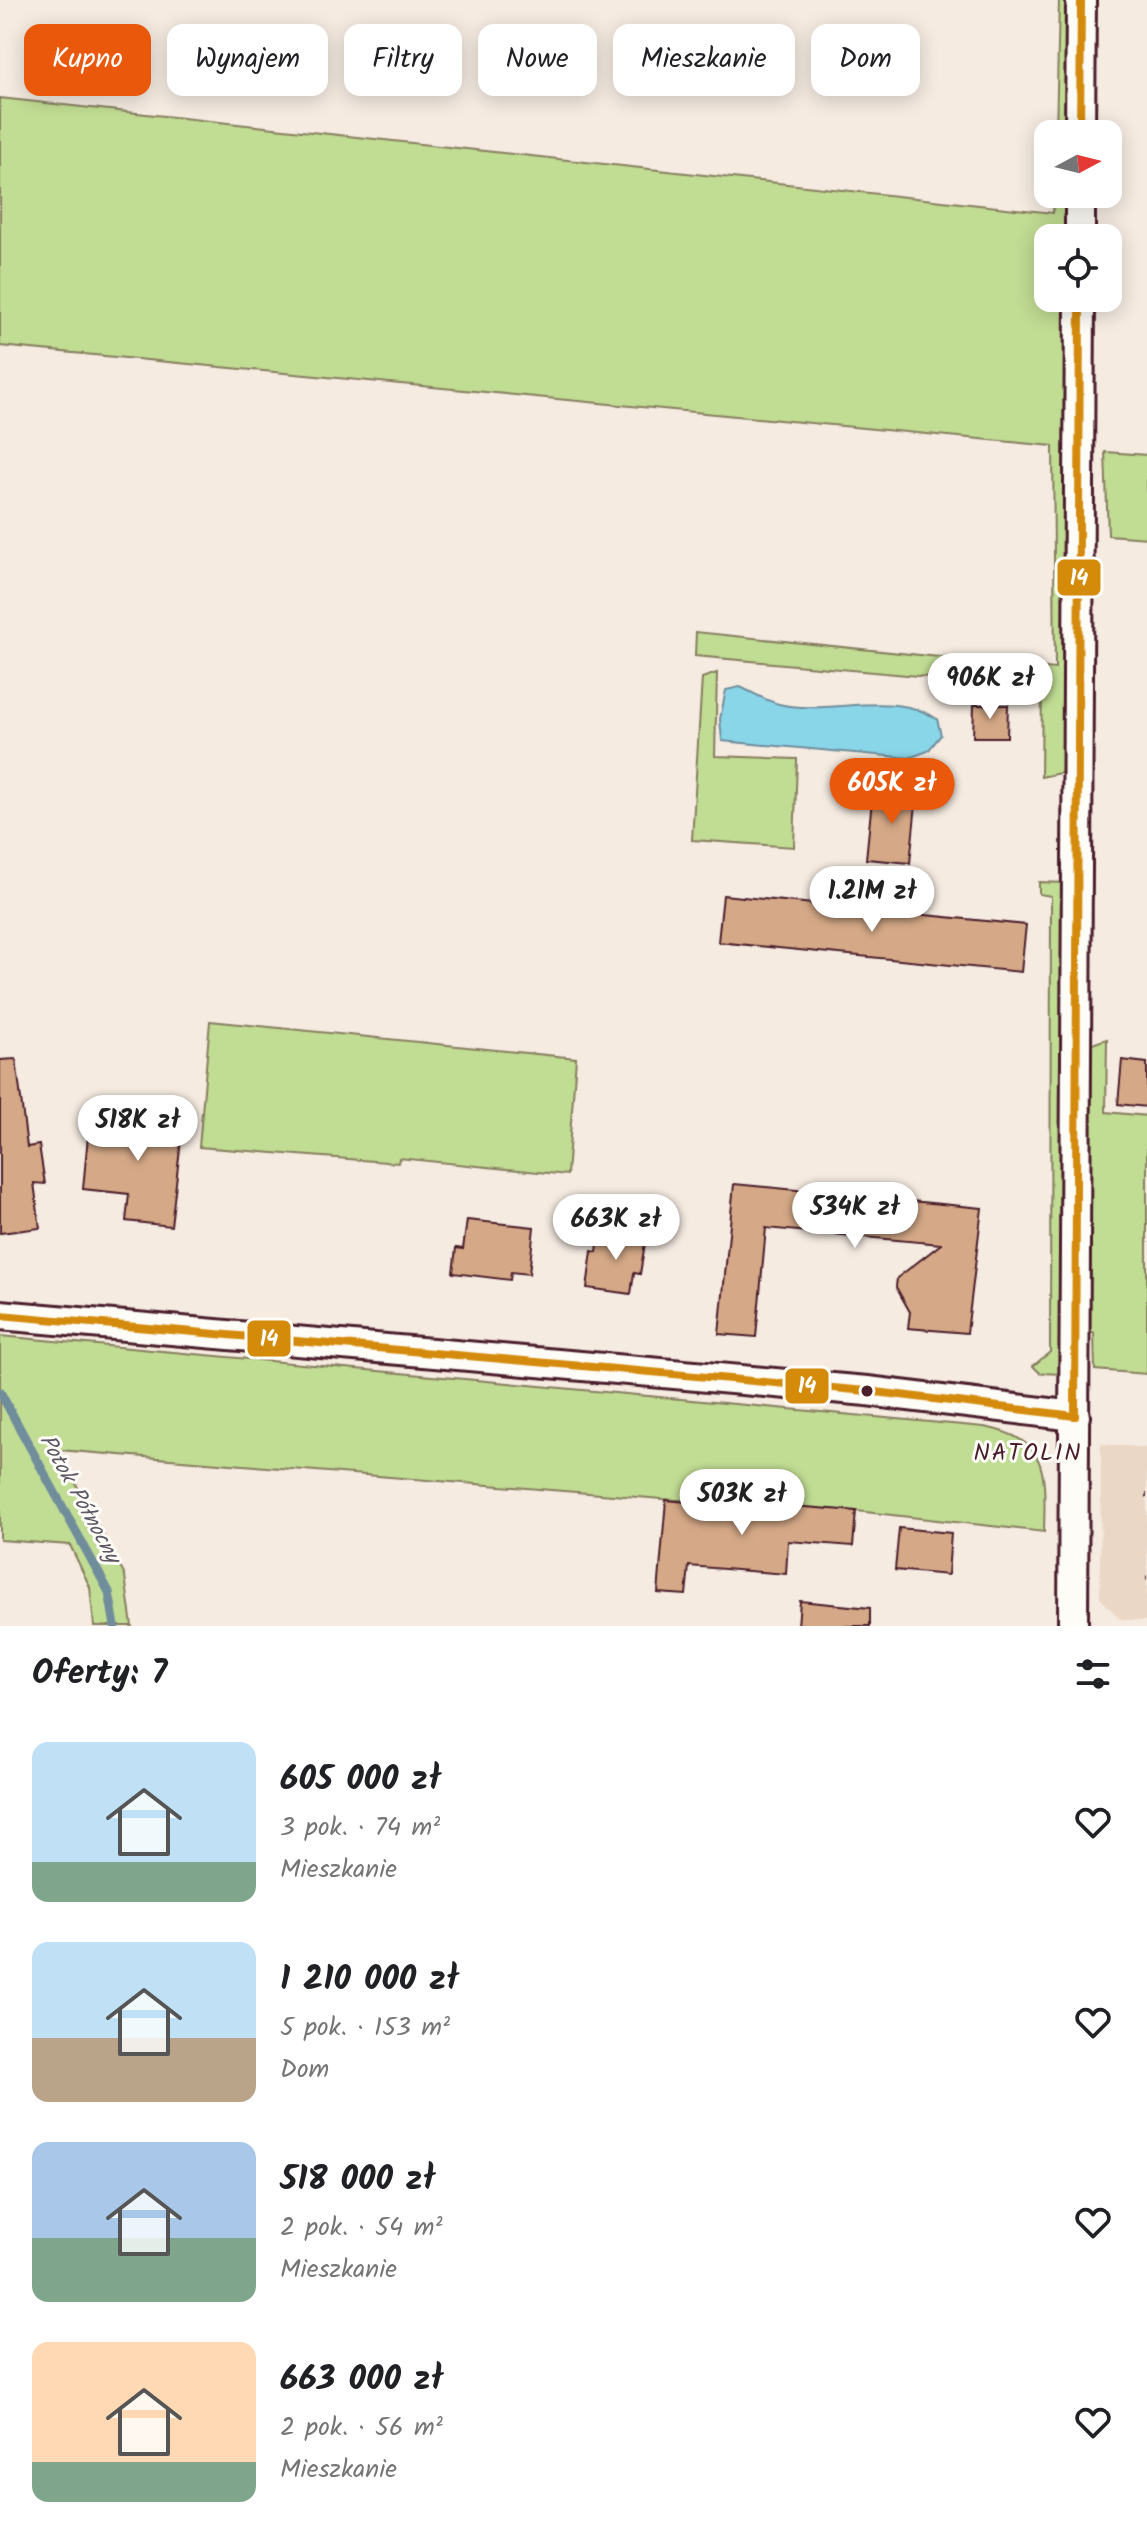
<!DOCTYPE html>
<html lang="pl">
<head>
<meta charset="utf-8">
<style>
	body { margin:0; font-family:Kalam,sans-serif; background:#f2f2f2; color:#202124; height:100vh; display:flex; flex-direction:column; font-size:30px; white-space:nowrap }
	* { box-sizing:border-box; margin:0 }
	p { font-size:26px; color:#757577 }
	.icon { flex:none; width:44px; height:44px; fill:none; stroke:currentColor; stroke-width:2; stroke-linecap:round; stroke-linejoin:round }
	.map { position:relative; height:1626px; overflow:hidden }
	.side { display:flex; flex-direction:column; background:#fff; flex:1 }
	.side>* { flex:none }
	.guide { position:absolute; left:24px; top:24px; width:1100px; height:72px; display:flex; gap:16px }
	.needle { width:52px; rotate:83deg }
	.buttons { position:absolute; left:1034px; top:120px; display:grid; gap:16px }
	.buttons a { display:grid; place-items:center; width:88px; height:88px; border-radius:16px; background:#fff; box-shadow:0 4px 20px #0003; font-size:40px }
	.price { position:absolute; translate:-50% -68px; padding:0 18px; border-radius:28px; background:#fff; color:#222; font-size:26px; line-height:52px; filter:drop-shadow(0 2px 4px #0008) }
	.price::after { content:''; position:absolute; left:50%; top:48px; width:24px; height:18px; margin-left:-12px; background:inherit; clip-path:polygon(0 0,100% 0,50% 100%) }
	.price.on { background:#ea580c; color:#fff }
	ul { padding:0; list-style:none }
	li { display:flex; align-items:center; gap:24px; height:200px; padding:0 32px }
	li span { display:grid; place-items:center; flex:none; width:224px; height:160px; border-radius:16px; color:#555 }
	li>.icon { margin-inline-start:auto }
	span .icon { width:96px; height:96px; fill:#fffc; stroke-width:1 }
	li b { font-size:34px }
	h2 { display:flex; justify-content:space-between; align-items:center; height:96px; padding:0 32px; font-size:34px }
	.pill { padding:0 28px; border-radius:16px; background:#fff; box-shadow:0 4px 20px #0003; font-size:28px; line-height:72px }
	.pill.on { background:#ea580c; color:#fff }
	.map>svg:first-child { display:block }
	.built { fill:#ebd7c6 }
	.green { fill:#c1dc93; stroke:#867e5f; stroke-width:2 }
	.water { fill:#89d6e8; stroke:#708d9c; stroke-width:2 }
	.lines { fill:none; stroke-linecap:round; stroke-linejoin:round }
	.stream { stroke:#708d9c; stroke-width:9 }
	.building { fill:#d5a987; stroke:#4a1f2b; stroke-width:2 }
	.minor-casing { stroke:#4a1f2b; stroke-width:34 }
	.path { stroke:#4a1f2b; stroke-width:5; stroke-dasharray:6 6; stroke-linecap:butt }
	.minor { stroke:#fdfcf7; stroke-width:28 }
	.bus-1-casing { stroke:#fdfcf7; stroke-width:14 }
	.bus-1 { stroke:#d48b09; stroke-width:8 }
	.bus-dot { fill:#4a1f2b; stroke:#fdfcf7; stroke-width:3 }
	.labels { text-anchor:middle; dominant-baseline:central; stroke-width:6; stroke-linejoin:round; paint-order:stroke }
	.water-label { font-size:22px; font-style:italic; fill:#5d5664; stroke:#fdfcf7 }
	.quarter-label { font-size:24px; letter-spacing:2px; fill:#4a1f2b; stroke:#fdfcf7 }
	.line-badge { stroke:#fdfcf7; stroke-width:3 }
	.badge-label { font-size:22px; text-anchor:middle; font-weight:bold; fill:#fff }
</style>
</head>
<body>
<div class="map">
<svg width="1147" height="1626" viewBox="0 0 1147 1626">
	<rect width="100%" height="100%" fill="#f5ebe1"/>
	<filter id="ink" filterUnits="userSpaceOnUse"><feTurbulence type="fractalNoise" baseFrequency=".0125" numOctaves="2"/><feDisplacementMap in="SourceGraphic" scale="16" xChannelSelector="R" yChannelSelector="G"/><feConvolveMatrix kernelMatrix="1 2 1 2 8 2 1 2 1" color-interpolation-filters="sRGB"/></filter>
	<g filter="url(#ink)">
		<path class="built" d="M1101,1444L1147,1448V1621L1120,1619L1100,1598Z"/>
		<g class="green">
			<path d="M1059,0H1070L1069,134H1056Z"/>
			<path d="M0,98L1053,213L1054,194H1069L1068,238H1048V298H1068L1065,772L1041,777L1042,687L695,656L696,632L1055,669L1053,446L0,346Z"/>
			<path d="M1105,452L1147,455V538L1108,535Z"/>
			<path d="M717,673L715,756L797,759L794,847L692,840L702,678Z"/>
			<path d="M1039,882L1067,883L1063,1374L1040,1373L1033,1366L1050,1352L1051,896L1039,894Z"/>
			<path d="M210,1021L576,1058L567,1175L399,1158L398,1163L199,1147Z"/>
			<path d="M1107,1039L1106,1112L1147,1116V1374L1095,1370L1094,1333H1087L1089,1045Z"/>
			<path d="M0,1336L984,1427C1051,1439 1045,1476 1044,1532L856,1511L662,1499L58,1450L125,1576L132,1626H94L90,1587L70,1545L0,1540Z"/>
		</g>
		<path class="water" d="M740,687C752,692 766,701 779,704C829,716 893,689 937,719L941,735L928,751L909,758L722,741L720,719L726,690Z"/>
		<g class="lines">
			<path class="stream" d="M0,1392L109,1592L115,1626"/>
		</g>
		<g class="building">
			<path d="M974,705H1008L1007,737H973Z"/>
			<path d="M873,790L917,794L910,863L866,859Z"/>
			<path d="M723,895L1026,925L1021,972L718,942Z"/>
			<path d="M16,1059L27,1147L39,1145L45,1184L34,1183L40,1228L0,1233V1060Z"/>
			<path d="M1122,1060L1147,1063V1107L1118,1104Z"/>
			<path d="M130,1107L184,1114L171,1226L126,1221L129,1194L83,1189L89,1125L128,1128Z"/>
			<path d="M734,1184L982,1208L967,1333L908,1328L910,1312L896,1287L897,1278L941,1244L766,1228L756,1337L719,1334Z"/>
			<path d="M467,1220L534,1227L529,1274L511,1272L510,1280L453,1273L456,1248L463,1249Z"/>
			<path d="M600,1230L646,1237L640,1274L634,1273L631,1294L587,1288L592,1251L597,1252Z"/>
			<path d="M666,1500L716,1505V1500L856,1511L853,1546L788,1541L786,1574L689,1566L686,1595L658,1593Z"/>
			<path d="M899,1528L951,1533L948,1575L895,1570Z"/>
			<path d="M800,1601L870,1608V1626H798Z"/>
		</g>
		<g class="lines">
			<g class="minor-casing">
				<g id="minor">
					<path d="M1080,134L1081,0"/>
					<path d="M1080,238V194"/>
					<path d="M0,1315L867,1391L1075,1416"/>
					<path d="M1073,1626L1080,298"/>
				</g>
			</g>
			<g class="path">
				<path d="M1146,1495H1147"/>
				<path d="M1146,1578H1147"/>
			</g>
			<use href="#minor" class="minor"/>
			<g class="bus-1-casing">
				<g id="bus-1">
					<path d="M1080,134L1081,0"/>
					<path d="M0,1315L867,1391L1075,1416"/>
					<path d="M1075,1416L1080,298"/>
				</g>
			</g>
			<use href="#bus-1" class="bus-1"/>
		</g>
	</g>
	<circle class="bus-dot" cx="867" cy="1391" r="7"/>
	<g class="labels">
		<g class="water-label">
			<text transform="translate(79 1499) rotate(61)">Potok Północny</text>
		</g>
		<g class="quarter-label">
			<text x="1028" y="1453">NATOLIN</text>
		</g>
	</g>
	<g class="line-badge">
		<rect x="1056" y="558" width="46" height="39" rx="8" fill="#d48b09"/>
		<rect x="246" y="1319" width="46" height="39" rx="8" fill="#d48b09"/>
		<rect x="784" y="1367" width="46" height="38" rx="8" fill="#d48b09"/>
	</g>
	<g class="badge-label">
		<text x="1079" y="585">14</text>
		<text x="269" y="1346">14</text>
		<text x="807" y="1393">14</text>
	</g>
</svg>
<div class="buttons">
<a><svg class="needle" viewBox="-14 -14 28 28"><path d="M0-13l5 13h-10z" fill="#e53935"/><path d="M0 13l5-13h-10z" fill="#757577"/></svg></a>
<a><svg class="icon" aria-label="locate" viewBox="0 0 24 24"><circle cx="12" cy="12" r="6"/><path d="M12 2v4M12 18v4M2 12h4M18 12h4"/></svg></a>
</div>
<b class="price" style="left:990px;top:721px">906K zł</b>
<b class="price on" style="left:892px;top:826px">605K zł</b>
<b class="price" style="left:872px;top:934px">1.21M zł</b>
<b class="price" style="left:138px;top:1163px">518K zł</b>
<b class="price" style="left:855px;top:1250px">534K zł</b>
<b class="price" style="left:616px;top:1262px">663K zł</b>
<b class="price" style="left:742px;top:1537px">503K zł</b>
<div class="guide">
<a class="pill on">Kupno</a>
<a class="pill">Wynajem</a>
<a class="pill">Filtry</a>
<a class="pill">Nowe</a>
<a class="pill">Mieszkanie</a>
<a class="pill">Dom</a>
</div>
</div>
<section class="side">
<h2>Oferty: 7<svg class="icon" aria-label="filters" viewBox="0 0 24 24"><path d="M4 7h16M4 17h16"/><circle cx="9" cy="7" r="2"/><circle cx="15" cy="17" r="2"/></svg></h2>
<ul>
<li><span style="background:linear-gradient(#bfe0f5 75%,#7fa58c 0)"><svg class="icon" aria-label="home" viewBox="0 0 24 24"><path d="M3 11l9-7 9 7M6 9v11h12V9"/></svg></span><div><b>605 000 zł</b><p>3 pok. · 74 m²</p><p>Mieszkanie</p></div><svg class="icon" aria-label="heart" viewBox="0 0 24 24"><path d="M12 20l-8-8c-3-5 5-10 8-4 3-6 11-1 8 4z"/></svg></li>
<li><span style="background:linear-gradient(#bfe0f5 60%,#b9a48a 0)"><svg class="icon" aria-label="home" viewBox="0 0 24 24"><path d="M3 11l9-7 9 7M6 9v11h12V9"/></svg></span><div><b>1 210 000 zł</b><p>5 pok. · 153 m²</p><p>Dom</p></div><svg class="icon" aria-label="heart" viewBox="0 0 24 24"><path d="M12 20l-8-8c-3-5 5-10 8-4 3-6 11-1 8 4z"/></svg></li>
<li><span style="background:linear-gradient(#a9c7e8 60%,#7fa58c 0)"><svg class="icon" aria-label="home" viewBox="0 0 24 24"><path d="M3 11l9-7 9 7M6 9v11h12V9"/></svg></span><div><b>518 000 zł</b><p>2 pok. · 54 m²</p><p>Mieszkanie</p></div><svg class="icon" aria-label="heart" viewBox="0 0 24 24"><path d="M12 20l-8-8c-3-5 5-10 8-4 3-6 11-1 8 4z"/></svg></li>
<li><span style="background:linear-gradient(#ffd9b3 75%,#7fa58c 0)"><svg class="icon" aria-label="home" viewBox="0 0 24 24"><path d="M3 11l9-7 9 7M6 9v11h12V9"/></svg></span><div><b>663 000 zł</b><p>2 pok. · 56 m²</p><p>Mieszkanie</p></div><svg class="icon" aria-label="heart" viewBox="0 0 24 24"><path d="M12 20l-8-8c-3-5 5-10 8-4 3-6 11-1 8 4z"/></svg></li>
</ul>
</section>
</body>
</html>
